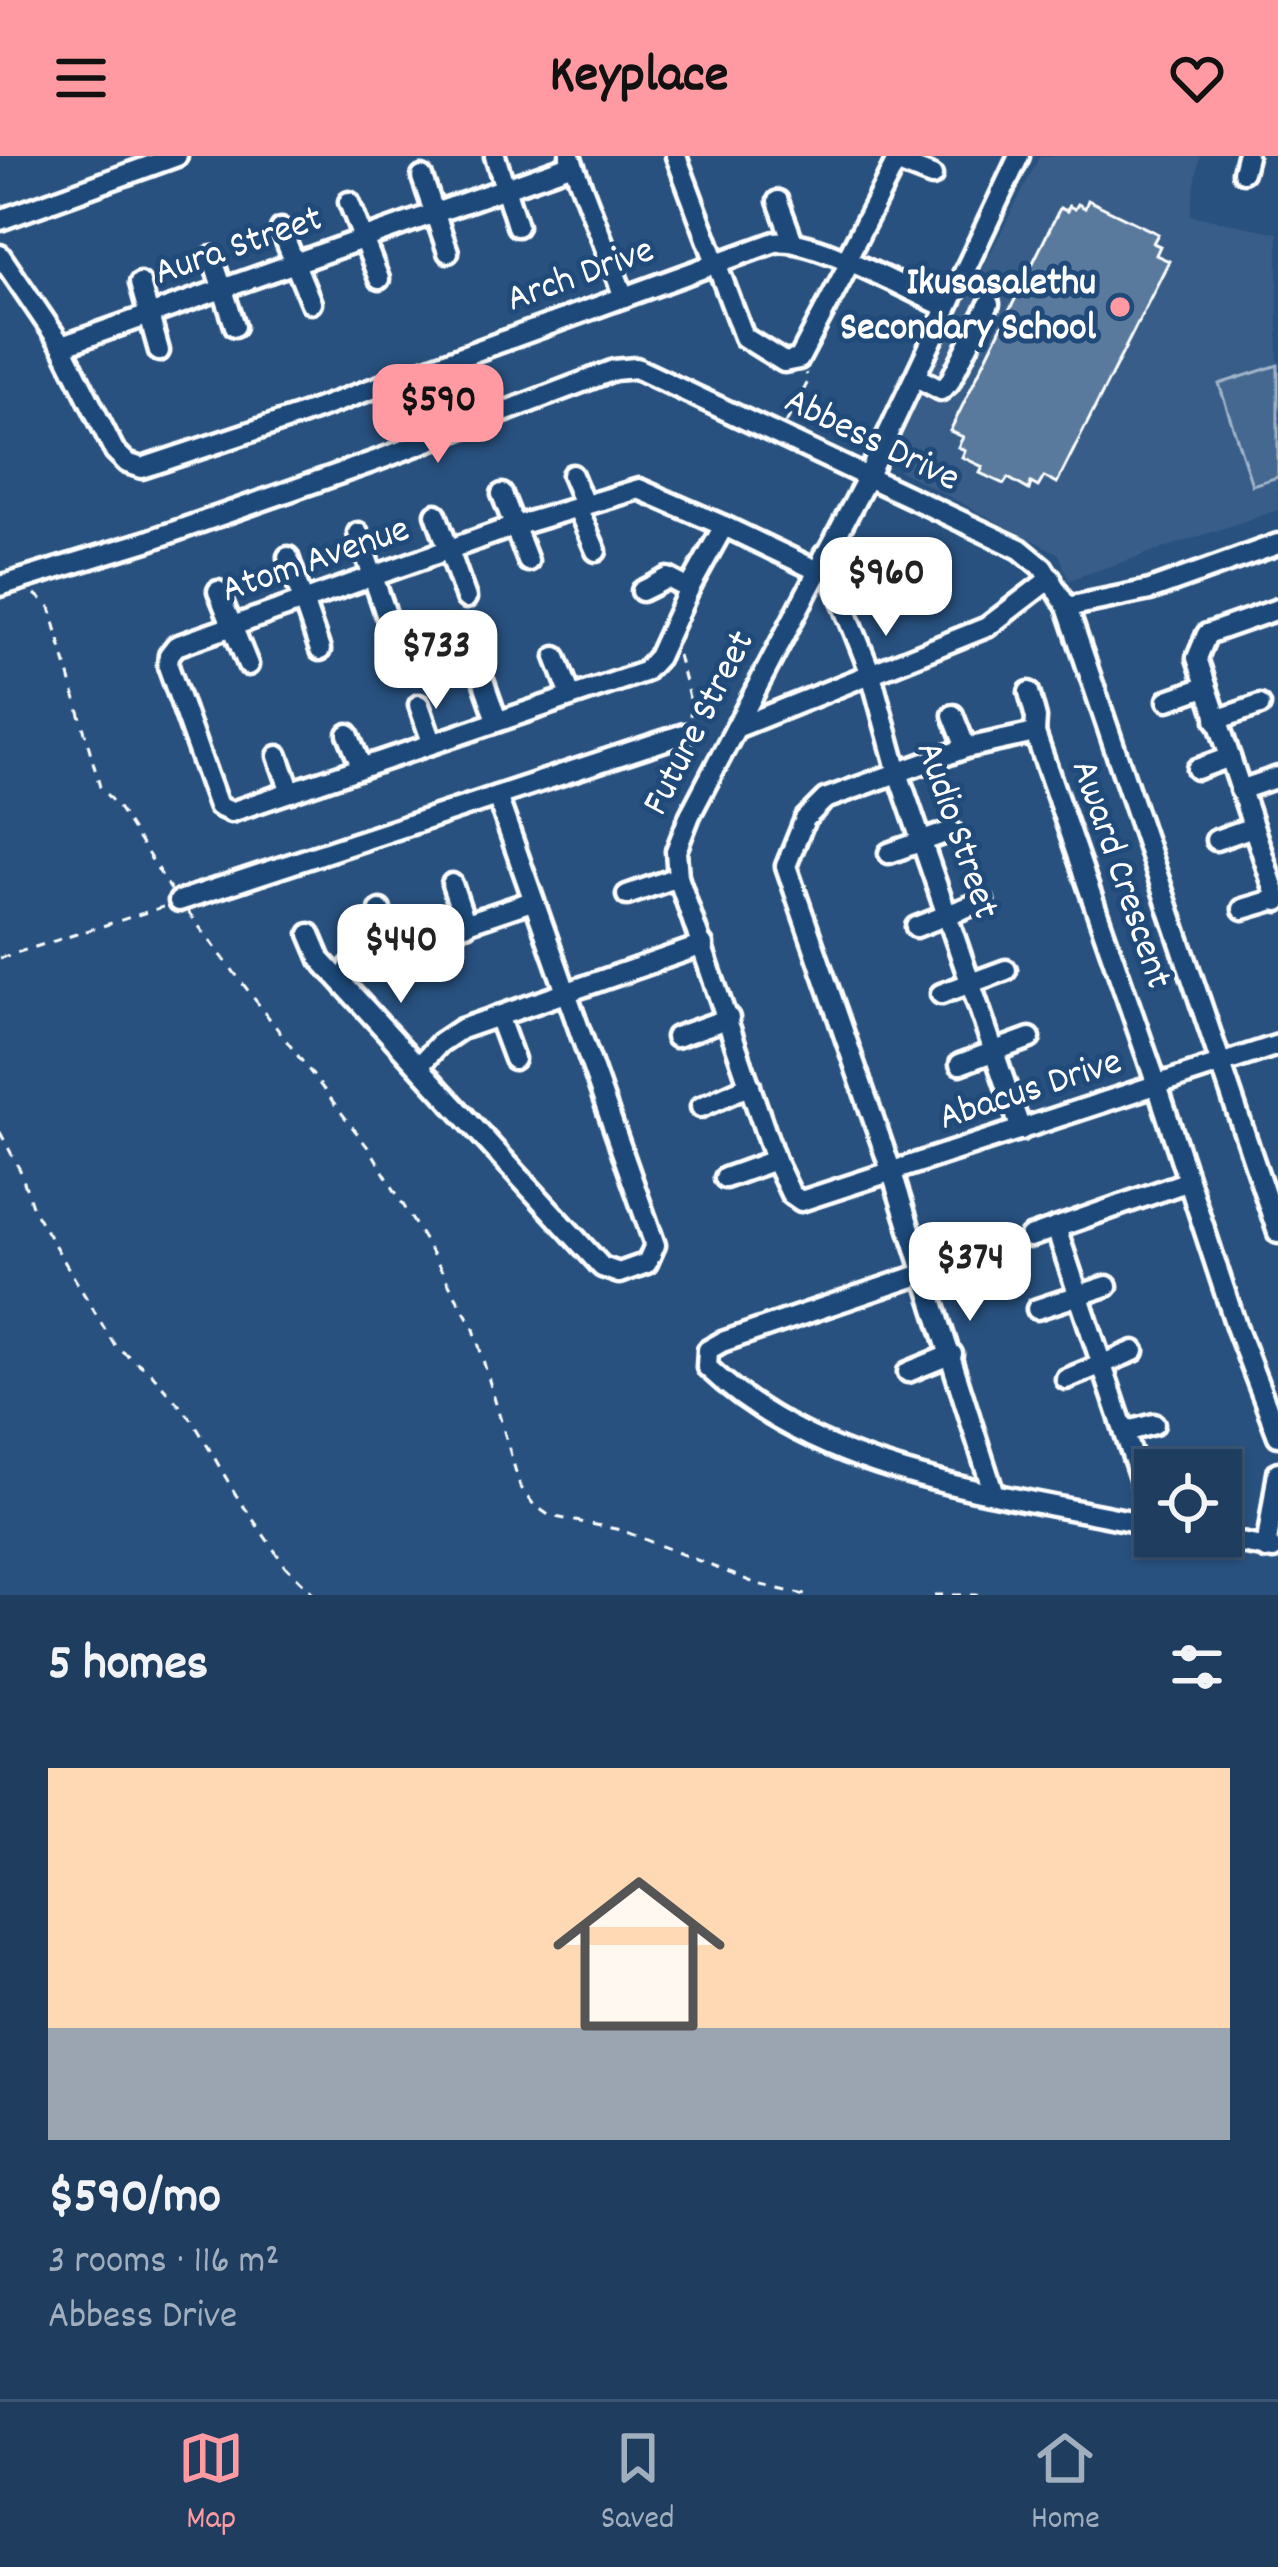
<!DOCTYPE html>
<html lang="en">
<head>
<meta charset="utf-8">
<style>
	body { margin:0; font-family:Dekko,sans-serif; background:#264465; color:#f1f3f6; height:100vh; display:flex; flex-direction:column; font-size:45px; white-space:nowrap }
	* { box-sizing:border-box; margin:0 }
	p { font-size:39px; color:#a1aebd }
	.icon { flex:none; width:66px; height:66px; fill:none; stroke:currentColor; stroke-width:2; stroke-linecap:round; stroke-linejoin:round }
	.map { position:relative; height:1439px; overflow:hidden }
	.details { display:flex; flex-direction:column; background:#1e3d5f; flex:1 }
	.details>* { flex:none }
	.tools { position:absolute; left:1134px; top:1293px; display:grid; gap:24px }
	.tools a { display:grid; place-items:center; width:108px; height:108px; border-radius:0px; background:#1e3d5f; box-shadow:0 3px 9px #0004,0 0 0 3px #3c5674; font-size:60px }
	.price { position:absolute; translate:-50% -102px; padding:0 27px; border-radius:24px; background:#fff; color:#222; font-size:39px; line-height:78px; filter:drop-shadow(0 3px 6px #0008) }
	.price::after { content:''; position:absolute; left:50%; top:72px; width:36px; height:27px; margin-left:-18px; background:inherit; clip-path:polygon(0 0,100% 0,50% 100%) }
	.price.on { background:#ff9aa2; color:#111 }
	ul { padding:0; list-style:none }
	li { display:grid; align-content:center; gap:24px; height:636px; padding:0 48px }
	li+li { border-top:3px solid #3c5674 }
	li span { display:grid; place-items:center; height:372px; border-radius:0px; color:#555 }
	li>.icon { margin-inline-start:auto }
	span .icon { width:216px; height:216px; fill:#fffc; stroke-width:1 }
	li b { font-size:51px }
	h2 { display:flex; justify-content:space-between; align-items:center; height:144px; padding:0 48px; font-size:51px }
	header { display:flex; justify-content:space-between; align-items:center; height:156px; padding:0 48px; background:#ff9aa2; color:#111; font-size:54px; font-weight:700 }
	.menu { display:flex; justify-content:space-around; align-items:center; height:168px; border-top:3px solid #3c5674; background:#1e3d5f; font-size:33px; color:#a1aebd }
	.menu a { display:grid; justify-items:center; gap:6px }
	.menu .on { color:#ff9aa2 }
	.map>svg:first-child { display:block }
	.built { fill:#375d88 }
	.green { fill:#446890; stroke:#a2b4c8; stroke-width:3 }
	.building { fill:#5a7a9d; stroke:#fff; stroke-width:3 }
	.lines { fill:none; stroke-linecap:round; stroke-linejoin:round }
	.minor-casing { stroke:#fff; stroke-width:27 }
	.path { stroke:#fff; stroke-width:3; stroke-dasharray:9 9; stroke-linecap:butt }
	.minor { stroke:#1f4a7a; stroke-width:18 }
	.poi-dot { fill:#ff9aa2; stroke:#1f4a7a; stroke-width:4.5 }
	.labels { text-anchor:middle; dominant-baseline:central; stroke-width:10; stroke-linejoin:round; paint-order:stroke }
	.street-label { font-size:39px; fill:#fff; stroke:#1f4a7a }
	.poi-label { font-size:39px; font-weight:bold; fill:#fff; stroke:#1f4a7a; text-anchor:end }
</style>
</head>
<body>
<header><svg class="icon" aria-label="menu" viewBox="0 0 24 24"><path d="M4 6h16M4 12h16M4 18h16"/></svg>Keyplace<svg class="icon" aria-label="heart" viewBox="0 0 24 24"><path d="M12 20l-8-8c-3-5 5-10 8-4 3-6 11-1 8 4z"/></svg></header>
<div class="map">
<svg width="1278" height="1439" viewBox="0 0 1278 1439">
	<rect width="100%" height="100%" fill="#28517f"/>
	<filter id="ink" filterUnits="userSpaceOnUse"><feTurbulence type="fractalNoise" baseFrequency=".00833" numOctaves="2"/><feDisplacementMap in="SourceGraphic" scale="24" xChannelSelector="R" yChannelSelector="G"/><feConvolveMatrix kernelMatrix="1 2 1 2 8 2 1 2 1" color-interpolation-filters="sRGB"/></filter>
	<g filter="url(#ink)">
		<path class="built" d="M1040,0H1200L1190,59L1278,77V354L1069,424L1059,398L900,315L891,291Z"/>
		<path class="green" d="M1278,209V321L1252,329L1219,228Z"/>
		<path class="building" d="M1088,44L1158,78L1153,87L1160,90L1156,99L1169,105L1057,327L1044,321L1038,331L1031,327L1029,334L1008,322L1004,328L980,317L983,311L962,301L965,294L958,291L963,281L950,275L1060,52L1067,55L1069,50L1075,53L1078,48L1085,52Z"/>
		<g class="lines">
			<g class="minor-casing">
				<g id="minor">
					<path d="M495,0L517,70"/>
					<path d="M570,0L624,141"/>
					<path d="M676,0L744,181L784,206L799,203L849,108"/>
					<path d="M1019,0L867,322L690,659L676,695L678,721L775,1004L791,1038L801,1045L1278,889"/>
					<path d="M896,6L932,20"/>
					<path d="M1243,16L1247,0"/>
					<path d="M422,21L448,96"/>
					<path d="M778,45L792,83"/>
					<path d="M349,46L379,123"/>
					<path d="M0,64L177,0"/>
					<path d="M281,73L311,147"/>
					<path d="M0,99L62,190L114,294L127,307L142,312L298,260L775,86C813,80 906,134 946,151"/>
					<path d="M212,101L235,170"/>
					<path d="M845,106L899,0"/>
					<path d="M140,127L159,195"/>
					<path d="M62,190L573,8"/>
					<path d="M916,221L941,234L949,227L989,148"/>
					<path d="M572,319L584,348"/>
					<path d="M639,333L724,370L689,433L658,501L644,516L231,656L218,650L168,510L169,499L176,490L515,370Z"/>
					<path d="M502,338L528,405"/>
					<path d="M577,351L596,395"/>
					<path d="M436,358L466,442"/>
					<path d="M724,370L816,414"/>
					<path d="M358,377L390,470"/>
					<path d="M824,399L871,518L898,617L1021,974"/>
					<path d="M288,401L320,494"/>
					<path d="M0,430L147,385L378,304L614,214L636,212L1020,393L1043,412L1067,451L1278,1077"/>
					<path d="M218,435L248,509"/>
					<path d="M642,435L668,422L689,433"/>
					<path d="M1067,451L1150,434L1278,388"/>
					<path d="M1278,453L1207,478L1197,502L1278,745"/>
					<path d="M556,501L571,540"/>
					<path d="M484,527L497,564"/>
					<path d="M1029,536L1036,562L1035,577"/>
					<path d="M1168,544L1205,531"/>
					<path d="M419,549L432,586"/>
					<path d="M953,559L966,592"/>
					<path d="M1216,564L1260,549"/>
					<path d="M736,572L987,471L1051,422"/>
					<path d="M348,578L361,610"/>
					<path d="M278,600L291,636"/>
					<path d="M1197,613L1230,601"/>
					<path d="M1240,634L1278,621"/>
					<path d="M1216,684L1253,671"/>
					<path d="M889,697L951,675"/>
					<path d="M452,728L466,769"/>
					<path d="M627,739L678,721"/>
					<path d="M179,745L684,578"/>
					<path d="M1243,753L1277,743"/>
					<path d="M380,754L395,792"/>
					<path d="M916,771L983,745"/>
					<path d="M310,778L321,804L602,1111L619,1117L647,1107L655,1089L497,640"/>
					<path d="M343,825L350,810L364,802L532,745"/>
					<path d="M941,838L1006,814"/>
					<path d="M498,860L514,903"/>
					<path d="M676,881L729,862"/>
					<path d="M960,908L1030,882"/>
					<path d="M420,909L440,887L461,873L703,789"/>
					<path d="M701,951L750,929"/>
					<path d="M725,1022L775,1004"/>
					<path d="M1056,1072L1155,1367"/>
					<path d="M1030,1081L1186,1026"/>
					<path d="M922,1118L722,1186L708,1194L707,1211C824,1322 1002,1337 1155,1370"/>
					<path d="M1037,1153L1107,1130"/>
					<path d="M908,1216L952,1198"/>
					<path d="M1066,1223L1134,1195"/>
					<path d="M1125,1276L1154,1268"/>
					<path d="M993,1335L892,1017L786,710L805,663L825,643L966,592L1035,577L1157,929L1237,1173L1278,1280"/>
					<path d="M1203,1380L1273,1393"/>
					<path d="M1266,1393L1278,1316"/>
				</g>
			</g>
			<g class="path">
				<path d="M786,267L809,224L806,217"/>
				<path d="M35,438L50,451L100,631L119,653L171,734"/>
				<path d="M678,499L692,553L688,565"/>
				<path d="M188,756L373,998L433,1099L474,1173L520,1330L534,1349L550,1360L621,1374L757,1428L805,1439"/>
				<path d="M0,802L166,750"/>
				<path d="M0,976L20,1014L33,1053L115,1190L150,1216L193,1265L236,1339L286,1411L315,1439"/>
				<path d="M934,1439H978"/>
			</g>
			<use href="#minor" class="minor"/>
		</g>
	</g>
	<circle class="poi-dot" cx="1120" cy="151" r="12"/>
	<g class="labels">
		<g class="street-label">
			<text transform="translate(239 92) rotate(-19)">Aura Street</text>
			<text transform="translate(581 121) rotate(-20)">Arch Drive</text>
			<text transform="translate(871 286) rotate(26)">Abbess Drive</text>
			<text transform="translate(316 406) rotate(-19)">Atom Avenue</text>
			<text transform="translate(701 568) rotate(-63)">Future Street</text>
			<text transform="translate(955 675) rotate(71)">Audio Street</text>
			<text transform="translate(1119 719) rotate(71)">Award Crescent</text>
			<text transform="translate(1031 936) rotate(-18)">Abacus Drive</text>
		</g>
		<g class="poi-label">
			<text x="1096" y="129">Ikusasalethu<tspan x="1096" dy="45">Secondary School</tspan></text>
		</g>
	</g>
</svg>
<div class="tools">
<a><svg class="icon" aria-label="locate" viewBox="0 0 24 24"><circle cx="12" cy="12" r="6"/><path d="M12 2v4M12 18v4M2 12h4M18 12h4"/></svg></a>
</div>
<b class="price on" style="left:438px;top:310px">$590</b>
<b class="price" style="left:886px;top:483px">$960</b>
<b class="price" style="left:436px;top:556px">$733</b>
<b class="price" style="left:401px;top:850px">$440</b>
<b class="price" style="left:970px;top:1168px">$374</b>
</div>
<section class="details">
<h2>5 homes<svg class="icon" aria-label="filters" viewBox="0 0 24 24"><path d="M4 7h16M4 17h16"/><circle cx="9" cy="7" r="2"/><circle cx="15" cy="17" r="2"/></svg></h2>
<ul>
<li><span style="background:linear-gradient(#ffd9b3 70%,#9aa5b1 0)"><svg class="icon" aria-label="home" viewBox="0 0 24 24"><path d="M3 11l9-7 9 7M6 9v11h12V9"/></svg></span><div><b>$590/mo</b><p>3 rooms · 116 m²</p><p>Abbess Drive</p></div></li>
</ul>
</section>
<nav class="menu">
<a class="on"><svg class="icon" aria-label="map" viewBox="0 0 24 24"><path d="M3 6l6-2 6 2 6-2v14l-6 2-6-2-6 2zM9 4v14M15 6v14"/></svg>Map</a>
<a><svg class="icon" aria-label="saved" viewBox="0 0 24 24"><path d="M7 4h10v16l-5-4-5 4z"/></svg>Saved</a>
<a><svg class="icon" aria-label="home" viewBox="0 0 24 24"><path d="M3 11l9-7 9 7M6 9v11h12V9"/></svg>Home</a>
</nav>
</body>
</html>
